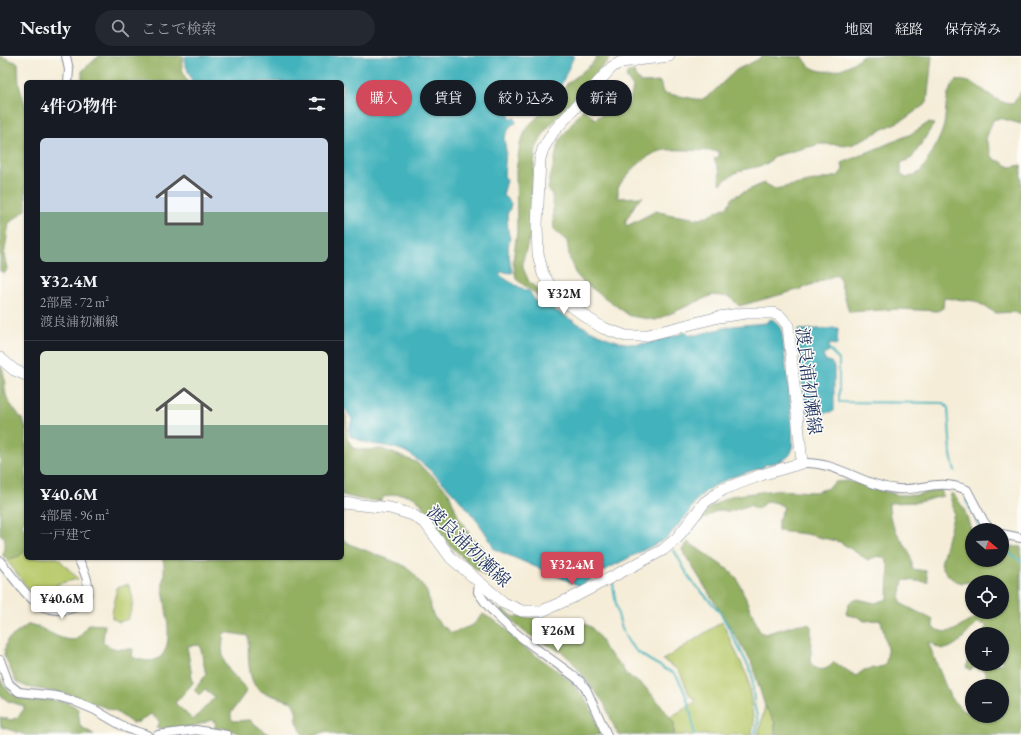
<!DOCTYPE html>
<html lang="ja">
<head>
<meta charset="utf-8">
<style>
	body { margin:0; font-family:"EB Garamond","Noto Serif JP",serif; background:#242831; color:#f1f3f6; height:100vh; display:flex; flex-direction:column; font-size:15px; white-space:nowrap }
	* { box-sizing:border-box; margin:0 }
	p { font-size:13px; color:#9ea1a6 }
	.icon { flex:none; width:22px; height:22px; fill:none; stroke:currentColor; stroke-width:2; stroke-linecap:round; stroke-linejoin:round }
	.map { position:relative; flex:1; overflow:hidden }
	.sheet { position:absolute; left:24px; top:24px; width:320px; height:480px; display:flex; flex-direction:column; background:#171b24; border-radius:6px; box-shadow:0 1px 3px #0004 }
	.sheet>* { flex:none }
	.guide { position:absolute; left:356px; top:24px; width:380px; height:36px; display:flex; gap:8px }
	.needle { width:26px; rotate:109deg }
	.buttons { position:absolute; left:965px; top:467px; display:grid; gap:8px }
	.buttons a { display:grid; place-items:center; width:44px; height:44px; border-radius:50%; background:#171b24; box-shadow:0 1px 3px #0004; font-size:20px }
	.price { position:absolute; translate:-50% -34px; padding:0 9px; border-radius:4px; background:#fff; color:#222; font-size:13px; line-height:26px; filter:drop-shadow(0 1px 2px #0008) }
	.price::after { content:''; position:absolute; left:50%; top:24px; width:12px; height:9px; margin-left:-6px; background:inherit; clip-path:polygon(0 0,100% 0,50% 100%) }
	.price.current { background:#d1495b; color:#fff }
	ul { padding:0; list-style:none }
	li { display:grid; align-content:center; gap:8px; height:212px; padding:0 16px }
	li+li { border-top:1px solid #363941 }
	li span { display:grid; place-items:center; height:124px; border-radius:6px; color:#555 }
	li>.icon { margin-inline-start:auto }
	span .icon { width:72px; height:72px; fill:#fffc; stroke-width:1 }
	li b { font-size:17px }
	h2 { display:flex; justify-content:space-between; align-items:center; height:48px; padding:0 16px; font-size:17px }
	.chip { padding:0 14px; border-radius:18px; background:#171b24; box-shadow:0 1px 3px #0004; font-size:14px; line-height:36px }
	.chip.current { background:#d1495b; color:#fff }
	header { display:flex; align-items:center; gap:24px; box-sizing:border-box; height:56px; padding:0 20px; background:#171b24; border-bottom:1px solid #363941 }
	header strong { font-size:19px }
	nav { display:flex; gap:22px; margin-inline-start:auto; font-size:14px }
	.search { width:280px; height:36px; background:#242831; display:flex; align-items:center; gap:10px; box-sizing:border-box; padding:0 14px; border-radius:22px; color:#9ea1a6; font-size:15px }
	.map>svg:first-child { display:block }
	.green { fill:#bacb6e; stroke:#6a7d66 }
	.forest { fill:#93af61; stroke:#576f60; fill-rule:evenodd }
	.water { fill:#42b2bc; stroke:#2e708d }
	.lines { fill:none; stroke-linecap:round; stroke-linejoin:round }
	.stream { stroke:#42b2bc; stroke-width:2 }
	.minor-casing { stroke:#888e9b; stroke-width:10 }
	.major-casing { stroke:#888e9b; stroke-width:12 }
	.minor { stroke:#fff; stroke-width:8 }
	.major { stroke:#fff; stroke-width:11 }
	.labels { text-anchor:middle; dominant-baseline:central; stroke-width:3; stroke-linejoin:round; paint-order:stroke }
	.street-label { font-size:18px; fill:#1b2f5e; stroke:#fdfcf7 }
</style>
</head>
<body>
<header>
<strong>Nestly</strong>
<div class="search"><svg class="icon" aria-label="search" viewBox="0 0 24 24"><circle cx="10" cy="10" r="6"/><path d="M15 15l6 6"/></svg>ここで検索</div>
<nav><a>地図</a><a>経路</a><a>保存済み</a></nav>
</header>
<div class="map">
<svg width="1021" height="679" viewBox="0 0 1021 679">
	<rect width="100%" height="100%" fill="#fdfcf7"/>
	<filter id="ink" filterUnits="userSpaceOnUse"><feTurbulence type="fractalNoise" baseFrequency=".025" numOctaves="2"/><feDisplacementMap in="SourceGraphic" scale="8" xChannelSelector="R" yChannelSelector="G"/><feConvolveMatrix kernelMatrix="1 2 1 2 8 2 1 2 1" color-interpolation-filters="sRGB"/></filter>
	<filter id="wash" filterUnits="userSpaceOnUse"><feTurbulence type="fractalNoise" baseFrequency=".012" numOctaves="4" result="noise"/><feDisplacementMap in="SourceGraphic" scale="16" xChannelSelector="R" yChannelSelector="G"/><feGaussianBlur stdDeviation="0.9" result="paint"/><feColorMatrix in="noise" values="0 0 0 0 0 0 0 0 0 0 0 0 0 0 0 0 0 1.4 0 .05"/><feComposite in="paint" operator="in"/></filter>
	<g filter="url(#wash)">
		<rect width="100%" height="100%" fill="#f5edd8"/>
		<g class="green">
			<path d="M26,494V502H58L78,523L57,528L59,547L45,545L26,530L7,504L19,500Z"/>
			<path d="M128,528C135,544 134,547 128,563L119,566L112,562C111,555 117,543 116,532Z"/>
			<path d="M722,566L748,622L754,669L751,679H674V667L670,662C678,655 692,650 696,644L690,640L679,614L663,604Z"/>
			<path d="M765,650L775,667V679H758Z"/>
		</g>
		<g class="forest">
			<path d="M0,0L18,7L19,29L26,52V154L9,167L4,200L7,212L5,217L0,215Z"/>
			<path d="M99,0H184C179,8 183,18 188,26H80L82,24V15Z"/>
			<path d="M597,0H612L545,75L536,92L532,128L531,176L523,204V212L529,226L546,241L561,250L560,253L539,241L516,223L513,205L517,176L516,115L520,88L527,71L548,51L567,28L592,8Z"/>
			<path d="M761,0L803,1C805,4 808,9 811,11C826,21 851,12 861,0H932L927,47L906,62L851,89L820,88L774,100C767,112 756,110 743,114C735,116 727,122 721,128L719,125L720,116L714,103L719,101V95C702,95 683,93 666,94C647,96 629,116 618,131V142L643,141L636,147L625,166L627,170L656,155L672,159L701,163L728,150L733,141L764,127L775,133L838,120L843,114L842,107L911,78L928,67L934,68L912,102L901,107V118L906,122C910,121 916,119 920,116C927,108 942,79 944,69C947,53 944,39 955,25C980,21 990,48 1013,48L1021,36V68L1000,62L993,64L986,83L992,100L995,104L1000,105L1006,109L1011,111L1021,109V259L1014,256L996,257L975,245L944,242L943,252L938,255L898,253L849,256L838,218L801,233L739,250L730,241L712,239L656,264L630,260L582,225L575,217L570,204L567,185L554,174L552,139L548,133L559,85L583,53L595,63L613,52L625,51L630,46L633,31L626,21L628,16L634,15L635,20L641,27L660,26L663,37L701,44L712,37L736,14L759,3Z"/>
			<path d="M0,309C7,318 3,331 7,342C12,354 23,360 26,372V462L22,468L26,480V494L19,500L7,504L3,500L5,482L0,478Z"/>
			<path d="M342,352L347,361V382L353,392L363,394L382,393L416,406L436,423L449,437L458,460L473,483L484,493L495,521L492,525C468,509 449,489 431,467C425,459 424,447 415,442C405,436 391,438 382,442L381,445L363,444L342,439Z"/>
			<path d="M848,425L898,439H916L941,433L943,440L919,446L889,447C887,478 914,488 912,513L926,515L928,526L903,524L900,542L902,548L933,564V572C960,586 964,555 992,562L994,558L1005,556L1008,548L1002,540V526C993,526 982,524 973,526C957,529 948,523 941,508L954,457L950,439L953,437L964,453L972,476V504H1002V492L1006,490L1021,491V679H775V667L765,650L751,605L682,494L688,486L730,515L737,522L760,576L765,578L799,568L811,569V608C818,616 827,615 834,606L856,620L864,614L884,610C892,598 883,578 881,564L864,565L859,561L847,559L846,557L850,546L858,543L875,547L888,543L889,511L885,502L878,500L868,504L840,486L806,478L778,475V465L784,451L777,447L767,445L757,453L750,449L728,456L723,454L714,456L699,466L697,461L717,447L731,440L775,434L815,436L826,433L836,426ZM977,567L987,569L982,578H1002V608H972V597L966,611L970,614L977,610L986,617L987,630H1002V660H972V658L962,654L950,641L928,586C932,588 935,590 939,592C954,597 968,575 977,567Z"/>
			<path d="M342,483L352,489L403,509L414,518L427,536L433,559L439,567L452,577L473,569L483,558C491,563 500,567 506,573C512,579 517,587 523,591C560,616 590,632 600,679H336L326,675L317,679H303L297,666L296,654L292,646C284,643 265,638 259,634C246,624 249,595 248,580L224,576C219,609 226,610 246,633L245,637L231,657V662L234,665L250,664L266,677L273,679H245L223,672L214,673L216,667L211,664C196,671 173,676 156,671L160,666L151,658L139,666L132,667L115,655L72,639L27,631L16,626L4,598L7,584L29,568C47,572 55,584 75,584L82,578L88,568L105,569L103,585C110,595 122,593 133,593L132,601C183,621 166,557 163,533C162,523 167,511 162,502H342ZM200,589L206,619L194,634L199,639L205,633L215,641L193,664L175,647L193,627L187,590Z"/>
			<path d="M501,553L515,561L536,562L545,568L558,570L577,564L591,571L600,582L605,593L622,611L625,617L647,633L661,649L674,667V679H618L604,647L571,604L563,597L526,577L502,557Z"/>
			<path d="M0,623C17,659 54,632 78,653L80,670L95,679H26L1,671L0,661L11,664L18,661L24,653V650L8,645L0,639Z"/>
		</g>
		<g class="water">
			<path d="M186,0H574L561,29L544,50L519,51L511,54L509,59L510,62H515L516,67L511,69L504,82L506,94L504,120L507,124L503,139L511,147L510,152L507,159C508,166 507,176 510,182C506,195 510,200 511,212L513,215L512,217L502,216L499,218C501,221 525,235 529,235L536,246L540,245C565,260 608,289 637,288C653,288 672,280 687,276L689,279H696L732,270L766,267L771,263C778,266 780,270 782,278C784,297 797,386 791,397C787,405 772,407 764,409V411L732,421L708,433L695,446L686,460L667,482L609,512L580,530L494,493C484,466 431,410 406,396C396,391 384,390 373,388C365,387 357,383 350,380L349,374L352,363L342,349V26H192L184,4Z"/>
			<path d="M838,272L837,289L829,288L830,294L823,300L825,304L831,306L834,311V355L811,360L805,354L798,274Z"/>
		</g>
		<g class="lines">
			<g class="stream">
				<path d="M830,294L839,304V346L944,347L948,352L951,399L955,415"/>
				<path d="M966,444L981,474"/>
				<path d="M1002,492L1021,505"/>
				<path d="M674,494L690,523L719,555L725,565L752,617L754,647L758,666L755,679"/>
				<path d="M613,527C615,545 619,576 631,589C642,602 660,610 675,618C686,633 693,660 694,679"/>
			</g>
		</g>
	</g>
	<g filter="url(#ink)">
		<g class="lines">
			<g class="minor-casing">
				<g id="minor">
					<path d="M66,0L69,14L68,26"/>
					<path d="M802,407C837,405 863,430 897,433C924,435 936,422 967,434L984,466L991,474"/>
					<path d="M1002,478L1021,482"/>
					<path d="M0,505C12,519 24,539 40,549C55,558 86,556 88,534C89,522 82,512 78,502"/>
					<path d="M479,526L478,536C503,575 545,597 580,625L586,633L607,679"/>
					<path d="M0,604L9,628L19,636L56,640L74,645L95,654L126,672L148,679"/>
					<path d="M158,679L196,674L227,679"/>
				</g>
			</g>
			<g class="major-casing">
				<g id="major">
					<path d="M0,302L14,314L26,319"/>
					<path d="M342,447L390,452L413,459L426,468L451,502L504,547L522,555H542L576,540L663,494L677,482L705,446L724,433L761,419L802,407L788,269L780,260L773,257H746L719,261L644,280H626L603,272L592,265L560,242L551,231L543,218L538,198L537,170L540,103L543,93L553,76L612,11L621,6L669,0"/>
				</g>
			</g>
			<use href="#minor" class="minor"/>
			<use href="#major" class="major"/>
		</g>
	</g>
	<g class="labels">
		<g class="street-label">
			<text transform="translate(809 325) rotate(83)">渡良浦初瀬線</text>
			<text transform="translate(469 490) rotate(44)">渡良浦初瀬線</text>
		</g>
	</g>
</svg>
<div class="buttons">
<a><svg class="needle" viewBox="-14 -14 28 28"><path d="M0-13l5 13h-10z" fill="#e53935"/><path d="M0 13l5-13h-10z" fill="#9ea1a6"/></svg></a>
<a><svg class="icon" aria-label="locate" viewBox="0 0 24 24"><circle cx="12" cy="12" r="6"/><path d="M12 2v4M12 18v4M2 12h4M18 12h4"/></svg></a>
<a>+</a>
<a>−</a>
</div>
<b class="price" style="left:564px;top:259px">¥32M</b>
<b class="price current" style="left:572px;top:530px">¥32.4M</b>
<b class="price" style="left:62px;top:564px">¥40.6M</b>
<b class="price" style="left:558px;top:596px">¥26M</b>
<div class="guide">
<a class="chip current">購入</a>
<a class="chip">賃貸</a>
<a class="chip">絞り込み</a>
<a class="chip">新着</a>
</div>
<section class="sheet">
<h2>4件の物件<svg class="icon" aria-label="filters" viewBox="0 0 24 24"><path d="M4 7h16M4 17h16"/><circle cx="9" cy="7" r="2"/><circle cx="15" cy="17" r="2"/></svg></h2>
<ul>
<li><span style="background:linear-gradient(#c9d6e8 60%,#7fa58c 0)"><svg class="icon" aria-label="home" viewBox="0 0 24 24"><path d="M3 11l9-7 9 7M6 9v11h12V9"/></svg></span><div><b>¥32.4M</b><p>2部屋 · 72 m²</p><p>渡良浦初瀬線</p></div></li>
<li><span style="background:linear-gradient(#dfe7d0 60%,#7fa58c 0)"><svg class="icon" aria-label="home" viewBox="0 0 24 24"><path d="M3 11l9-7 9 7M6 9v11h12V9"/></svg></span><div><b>¥40.6M</b><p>4部屋 · 96 m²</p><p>一戸建て</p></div></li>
</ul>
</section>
</div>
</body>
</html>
